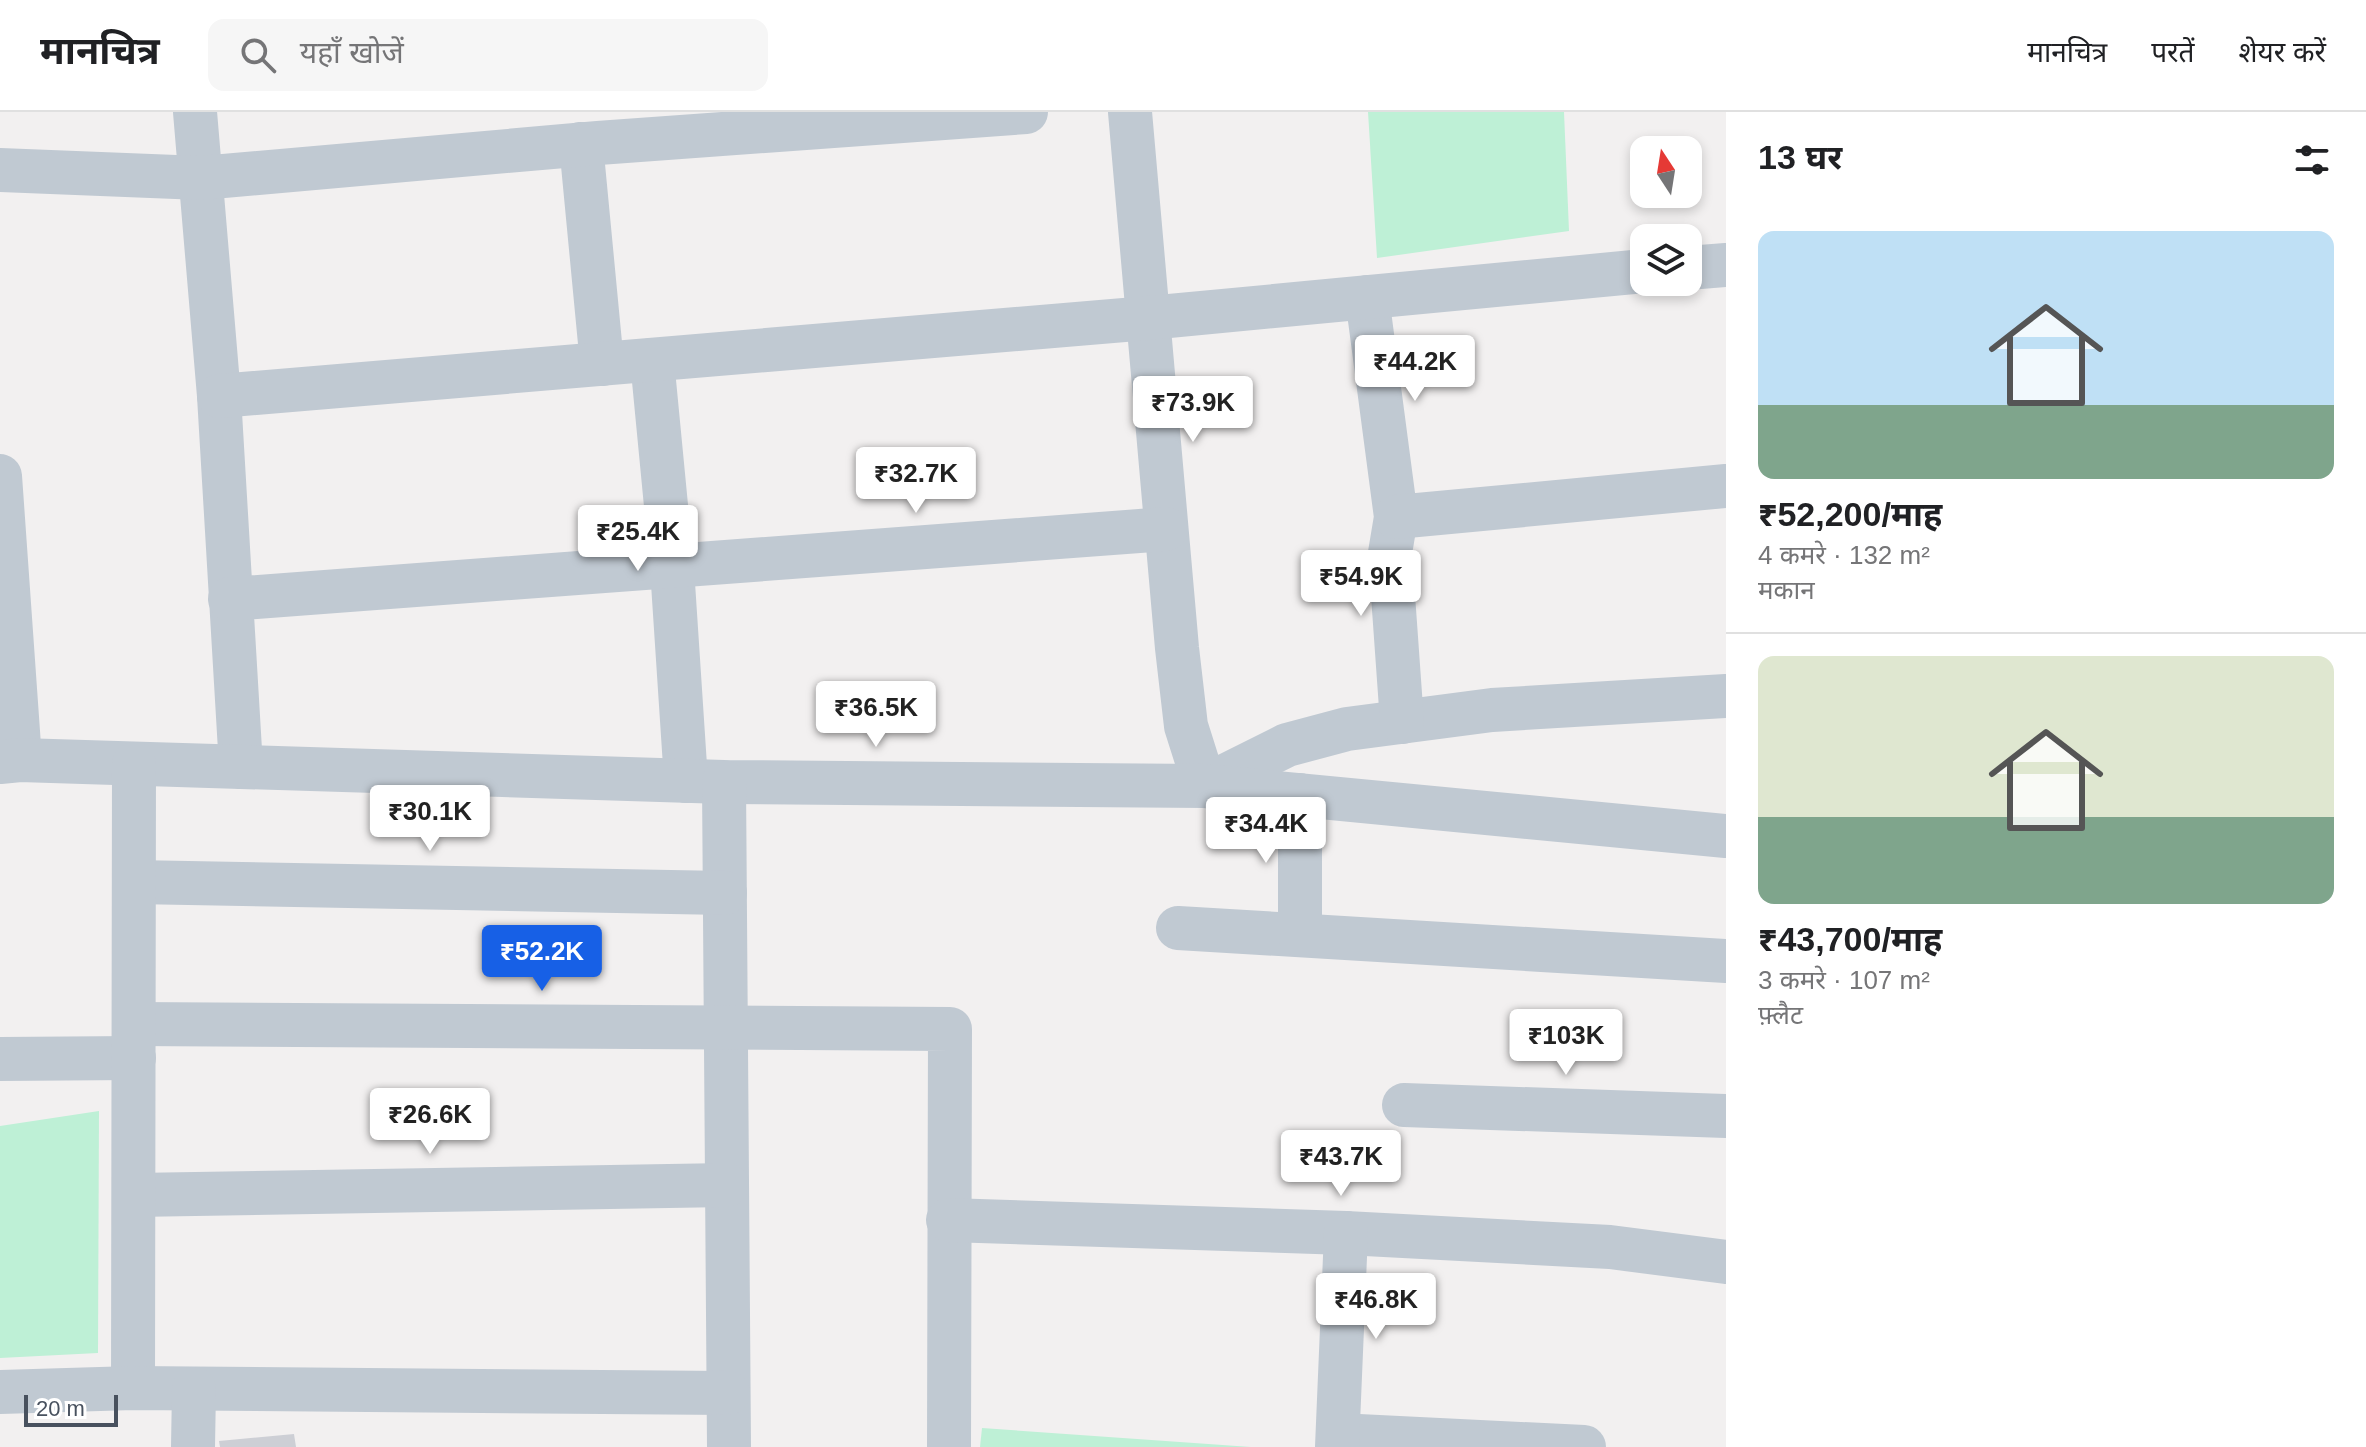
<!DOCTYPE html>
<html lang="hi">
<head>
<meta charset="utf-8">
<style>
	body { margin:0; font-family:Helvetica,"Noto Sans Devanagari",sans-serif; background:#f6f6f6; color:#202124; height:100vh; display:flex; flex-direction:column; font-size:30px; white-space:nowrap }
	* { box-sizing:border-box; margin:0 }
	p { font-size:26px; color:#757577 }
	.icon { flex:none; width:44px; height:44px; fill:none; stroke:currentColor; stroke-width:2; stroke-linecap:round; stroke-linejoin:round }
	.map { position:relative; flex:1; overflow:hidden }
	.side { display:flex; flex-direction:column; background:#fff; width:640px }
	.side>* { flex:none }
	.needle { width:52px; rotate:348deg }
	.fabs { position:absolute; left:1630px; top:24px; display:grid; gap:16px }
	.fabs a { display:grid; place-items:center; width:72px; height:72px; border-radius:16px; background:#fff; box-shadow:0 4px 12px #0003; font-size:40px }
	.scale { position:absolute; left:24px; bottom:20px; width:94px; box-sizing:border-box; padding-left:8px; border:4px solid #48515e; border-top:0; font-size:22px; line-height:28px; white-space:nowrap; color:#48515e; -webkit-text-stroke:6px #fff; paint-order:stroke }
	.price { position:absolute; translate:-50% -68px; padding:0 18px; border-radius:8px; background:#fff; color:#222; font-size:26px; line-height:52px; filter:drop-shadow(0 2px 4px #0008) }
	.price::after { content:''; position:absolute; left:50%; top:48px; width:24px; height:18px; margin-left:-12px; background:inherit; clip-path:polygon(0 0,100% 0,50% 100%) }
	.price.current { background:#1760e6; color:#fff }
	ul { padding:0; list-style:none }
	li { display:grid; align-content:center; gap:16px; height:424px; padding:0 32px }
	li+li { border-top:2px solid #e0e0e0 }
	li span { display:grid; place-items:center; height:248px; border-radius:16px; color:#555 }
	li>.icon { margin-inline-start:auto }
	span .icon { width:144px; height:144px; fill:#fffc; stroke-width:1 }
	li b { font-size:34px }
	h2 { display:flex; justify-content:space-between; align-items:center; height:96px; padding:0 32px; font-size:34px }
	header { display:flex; align-items:center; gap:48px; box-sizing:border-box; height:112px; padding:0 40px; background:#fff; border-bottom:2px solid #e0e0e0 }
	header strong { font-size:38px }
	nav { display:flex; gap:44px; margin-inline-start:auto; font-size:28px }
	.search { width:560px; height:72px; background:#f6f6f6; display:flex; align-items:center; gap:20px; box-sizing:border-box; padding:0 28px; border-radius:16px; color:#757577; font-size:30px }
	main { display:flex; flex:1; min-height:0 }
	.map>svg:first-child { display:block }
	.green { fill:#bef0d6 }
	.building { fill:#cdcfd5 }
	.lines { fill:none; stroke-linecap:round; stroke-linejoin:round }
	.minor { stroke:#c0c9d2; stroke-width:44 }
</style>
</head>
<body>
<header>
<strong>मानचित्र</strong>
<div class="search"><svg class="icon" aria-label="search" viewBox="0 0 24 24"><circle cx="10" cy="10" r="6"/><path d="M15 15l6 6"/></svg>यहाँ खोजें</div>
<nav><a>मानचित्र</a><a>परतें</a><a>शेयर करें</a></nav>
</header>
<main>
<div class="map">
<svg width="1726" height="1335" viewBox="0 0 1726 1335">
	<rect width="100%" height="100%" fill="#f2f0f0"/>
	<g class="green">
		<path d="M1368,0H1564L1569,119L1377,146Z"/>
		<path d="M99,999L98,1241L0,1246V1014Z"/>
		<path d="M982,1316L1251,1335H980Z"/>
	</g>
	<path class="building" d="M294,1322L296,1335H220L219,1329Z"/>
	<g class="lines">
		<g class="minor">
			<path d="M195,0L219,284L241,655"/>
			<path d="M1130,0L1177,536L1186,614L1205,674L1287,633L1347,617L1492,598L1726,584"/>
			<path d="M581,32L602,252"/>
			<path d="M0,58L201,66L598,31L1026,0"/>
			<path d="M1688,156L1726,153"/>
			<path d="M1367,185L1396,405L1390,441L1402,610"/>
			<path d="M652,248L672,456L686,669"/>
			<path d="M219,284L1148,206L1644,159"/>
			<path d="M0,364L20,648"/>
			<path d="M1396,405L1726,374"/>
			<path d="M230,487L1166,417"/>
			<path d="M0,650L20,648L724,670L1205,674L1726,724"/>
			<path d="M724,670L729,1335"/>
			<path d="M134,770L725,781"/>
			<path d="M1178,816L1726,849"/>
			<path d="M1300,823V683"/>
			<path d="M134,912L950,917L949,1335"/>
			<path d="M0,947L134,946"/>
			<path d="M1404,993L1726,1004"/>
			<path d="M134,1083L727,1073"/>
			<path d="M948,1108L1346,1121L1610,1135L1726,1150"/>
			<path d="M133,1276L134,652"/>
			<path d="M0,1280L133,1276L728,1281"/>
			<path d="M1338,1323L1584,1335"/>
			<path d="M193,1335L194,1277"/>
			<path d="M1337,1335L1346,1121"/>
		</g>
	</g>
</svg>
<div class="fabs">
<a><svg class="needle" viewBox="-14 -14 28 28"><path d="M0-13l5 13h-10z" fill="#e53935"/><path d="M0 13l5-13h-10z" fill="#757577"/></svg></a>
<a><svg class="icon" aria-label="layers" viewBox="0 0 24 24"><path d="M12 4l9 5-9 5-9-5zM3 14l9 5 9-5"/></svg></a>
</div>
<div class="scale">20 m</div>
<b class="price" style="left:1415px;top:291px">₹44.2K</b>
<b class="price" style="left:1193px;top:332px">₹73.9K</b>
<b class="price" style="left:916px;top:403px">₹32.7K</b>
<b class="price" style="left:638px;top:461px">₹25.4K</b>
<b class="price" style="left:1361px;top:506px">₹54.9K</b>
<b class="price" style="left:876px;top:637px">₹36.5K</b>
<b class="price" style="left:430px;top:741px">₹30.1K</b>
<b class="price" style="left:1266px;top:753px">₹34.4K</b>
<b class="price current" style="left:542px;top:881px">₹52.2K</b>
<b class="price" style="left:1566px;top:965px">₹103K</b>
<b class="price" style="left:430px;top:1044px">₹26.6K</b>
<b class="price" style="left:1341px;top:1086px">₹43.7K</b>
<b class="price" style="left:1376px;top:1229px">₹46.8K</b>
</div>
<section class="side">
<h2>13 घर<svg class="icon" aria-label="filters" viewBox="0 0 24 24"><path d="M4 7h16M4 17h16"/><circle cx="9" cy="7" r="2"/><circle cx="15" cy="17" r="2"/></svg></h2>
<ul>
<li><span style="background:linear-gradient(#bfe0f5 70%,#7fa58c 0)"><svg class="icon" aria-label="home" viewBox="0 0 24 24"><path d="M3 11l9-7 9 7M6 9v11h12V9"/></svg></span><div><b>₹52,200/माह</b><p>4 कमरे · 132 m²</p><p>मकान</p></div></li>
<li><span style="background:linear-gradient(#dfe7d0 65%,#7fa58c 0)"><svg class="icon" aria-label="home" viewBox="0 0 24 24"><path d="M3 11l9-7 9 7M6 9v11h12V9"/></svg></span><div><b>₹43,700/माह</b><p>3 कमरे · 107 m²</p><p>फ़्लैट</p></div></li>
</ul>
</section>
</main>
</body>
</html>
